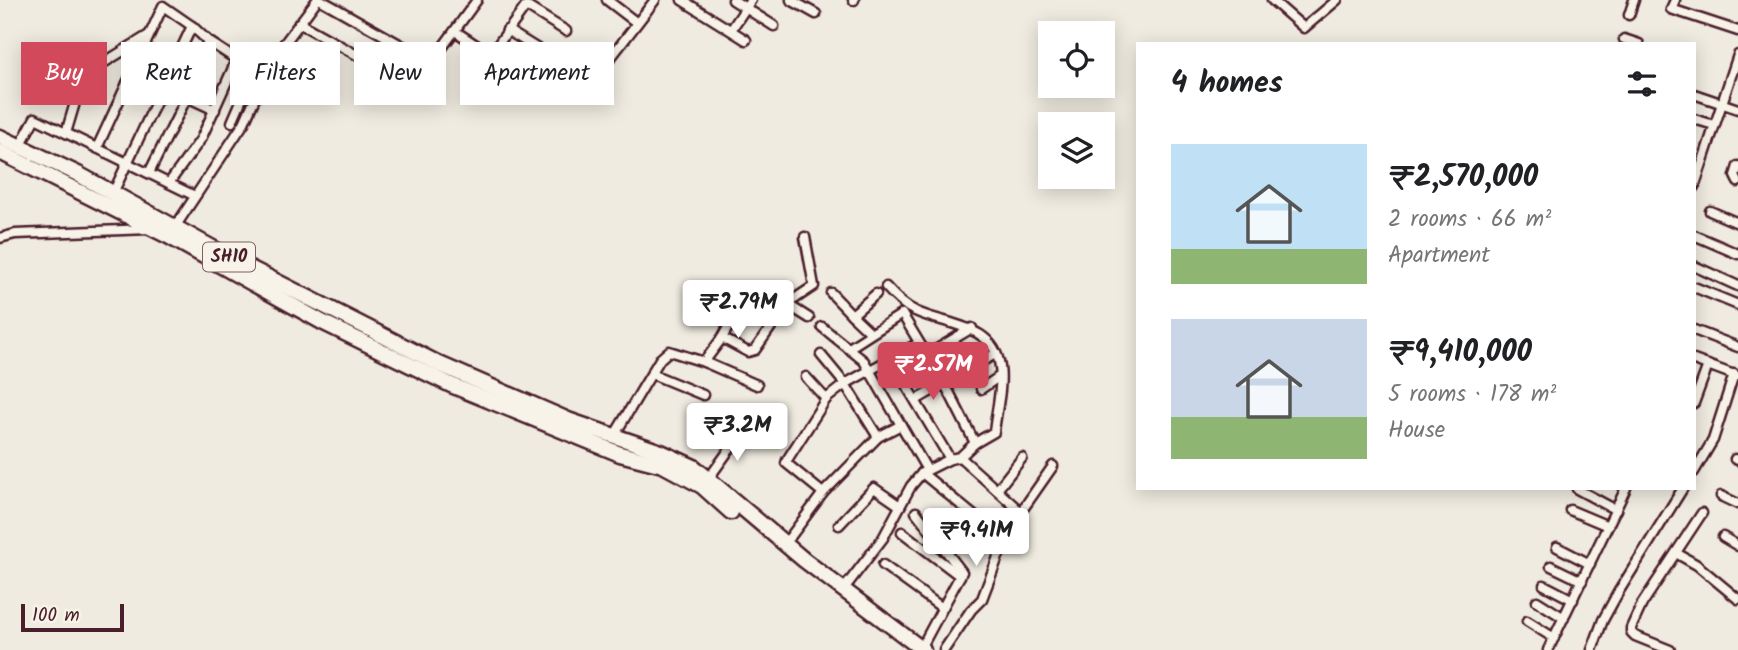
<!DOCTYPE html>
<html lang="en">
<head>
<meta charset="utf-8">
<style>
	body { margin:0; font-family:Kalam,sans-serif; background:#f6f6f6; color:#202124; height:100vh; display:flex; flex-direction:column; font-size:26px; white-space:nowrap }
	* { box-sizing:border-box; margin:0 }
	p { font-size:23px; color:#757577 }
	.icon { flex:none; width:38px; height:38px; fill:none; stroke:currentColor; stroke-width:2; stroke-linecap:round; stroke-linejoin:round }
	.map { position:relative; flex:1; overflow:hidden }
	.sheet { position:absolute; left:1136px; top:42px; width:560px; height:448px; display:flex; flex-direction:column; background:#fff; border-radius:0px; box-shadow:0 4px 18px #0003 }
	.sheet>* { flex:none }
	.top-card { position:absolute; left:21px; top:42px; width:665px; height:63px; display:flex; gap:14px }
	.buttons { position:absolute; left:1038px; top:21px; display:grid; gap:14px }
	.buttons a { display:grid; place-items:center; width:77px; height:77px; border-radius:0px; background:#fff; box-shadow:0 4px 18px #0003; font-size:35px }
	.scale { position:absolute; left:21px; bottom:18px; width:103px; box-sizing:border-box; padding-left:7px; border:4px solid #4a1f2b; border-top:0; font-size:19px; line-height:24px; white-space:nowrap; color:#4a1f2b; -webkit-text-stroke:5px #f7f3e8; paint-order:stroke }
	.price { position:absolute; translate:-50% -60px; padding:0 16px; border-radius:7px; background:#fff; color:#222; font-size:23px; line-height:46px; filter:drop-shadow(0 2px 4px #0008) }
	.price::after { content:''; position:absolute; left:50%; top:42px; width:21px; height:16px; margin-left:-10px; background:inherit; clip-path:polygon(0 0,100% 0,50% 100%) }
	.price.current { background:#d1495b; color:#fff }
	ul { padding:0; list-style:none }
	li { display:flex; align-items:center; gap:21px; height:175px; padding:0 35px }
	li span { display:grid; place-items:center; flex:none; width:196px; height:140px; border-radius:0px; color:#555 }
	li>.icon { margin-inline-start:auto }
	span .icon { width:84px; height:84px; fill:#fffc; stroke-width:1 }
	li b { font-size:30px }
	h2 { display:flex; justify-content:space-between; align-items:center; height:84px; padding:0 35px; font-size:30px }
	.chip { padding:0 24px; border-radius:0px; background:#fff; box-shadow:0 4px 18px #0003; font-size:24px; line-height:63px }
	.chip.current { background:#d1495b; color:#fff }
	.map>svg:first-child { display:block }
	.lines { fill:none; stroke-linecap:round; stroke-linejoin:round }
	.minor-casing { stroke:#4a1f2b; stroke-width:13 }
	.primary-casing { stroke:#4a1f2b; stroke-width:19 }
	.minor { stroke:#f7f3e8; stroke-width:8 }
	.primary { stroke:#f7f3e8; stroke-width:14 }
	.labels { text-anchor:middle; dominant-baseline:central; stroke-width:6; stroke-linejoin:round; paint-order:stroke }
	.shield { fill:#f7f3e8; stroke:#7e5f64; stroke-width:2 }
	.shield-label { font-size:18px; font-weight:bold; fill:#4a1f2b }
</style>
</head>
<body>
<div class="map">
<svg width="1738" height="650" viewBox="0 0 1738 650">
	<rect width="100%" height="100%" fill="#f0ebe0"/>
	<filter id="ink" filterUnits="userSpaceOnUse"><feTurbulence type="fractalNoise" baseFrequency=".0143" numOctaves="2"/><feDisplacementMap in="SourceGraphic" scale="14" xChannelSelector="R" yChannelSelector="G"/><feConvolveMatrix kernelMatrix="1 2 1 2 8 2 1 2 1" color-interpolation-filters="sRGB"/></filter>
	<g filter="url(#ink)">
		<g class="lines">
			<g class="minor-casing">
				<g id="minor">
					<path d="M321,0L433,63"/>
					<path d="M607,0L637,23"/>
					<path d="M682,0L746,40"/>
					<path d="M733,0L774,26"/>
					<path d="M791,0L816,14"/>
					<path d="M853,0H854"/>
					<path d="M1272,0L1304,28L1337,0"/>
					<path d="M1675,0L1671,9L1738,31"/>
					<path d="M1629,15L1634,0"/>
					<path d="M299,23L409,84L415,85L477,0"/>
					<path d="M507,30L549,56"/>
					<path d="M731,30L751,0"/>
					<path d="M455,31L532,82"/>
					<path d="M1624,39L1639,44"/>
					<path d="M480,69L526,6L566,31"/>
					<path d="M602,69L655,0"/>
					<path d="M127,83L160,98"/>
					<path d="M1694,94L1738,109"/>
					<path d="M187,97L215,110"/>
					<path d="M1694,119L1714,125"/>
					<path d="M66,133L77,96L92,70L149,35"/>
					<path d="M20,146L35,118L195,196"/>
					<path d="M97,148L163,6L192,26L208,41L254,71L232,122"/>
					<path d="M1738,166L1735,176L1738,182"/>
					<path d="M149,173L187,97L208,41"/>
					<path d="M169,183L201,139L237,59"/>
					<path d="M1694,188L1738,55"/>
					<path d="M113,193L192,26"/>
					<path d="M1710,211L1738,223"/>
					<path d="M175,227L244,123L272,60L317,0"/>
					<path d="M1694,235L1738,254"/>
					<path d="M0,238L15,234L150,229"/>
					<path d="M1694,266L1738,286"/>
					<path d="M1694,287L1738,305"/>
					<path d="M831,293L852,315"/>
					<path d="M787,304L814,286L805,237"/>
					<path d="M822,327L864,361L927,470"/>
					<path d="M1694,330L1738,347"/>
					<path d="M871,333L852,315L876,294"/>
					<path d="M722,338L748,352L755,350L787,304L809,318"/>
					<path d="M849,348L902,314L949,392L975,443"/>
					<path d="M821,355L845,384L878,437L901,425"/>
					<path d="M927,355L972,328"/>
					<path d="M891,360L950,459"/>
					<path d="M1694,360L1737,376"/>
					<path d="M704,362L722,338L745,297"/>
					<path d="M652,374L703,395"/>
					<path d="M806,377L826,399L845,384L919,343"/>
					<path d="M981,389L1000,376"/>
					<path d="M916,400L995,354"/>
					<path d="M1694,403L1708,365"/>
					<path d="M614,436L660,359L669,351L704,362L757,385"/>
					<path d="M960,457L1021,512"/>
					<path d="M1735,459L1738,460"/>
					<path d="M787,460L826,399"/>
					<path d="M786,463L823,493"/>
					<path d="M1694,472L1713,440L1734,374"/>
					<path d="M922,473L1006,542"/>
					<path d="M709,478L742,432"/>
					<path d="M1577,489L1616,510"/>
					<path d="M997,490L1022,458"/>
					<path d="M1721,496L1738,504"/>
					<path d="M1570,510L1608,526"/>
					<path d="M916,512L962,572L921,648"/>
					<path d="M839,525L874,488L900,506"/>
					<path d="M902,532L960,576"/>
					<path d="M1723,537L1738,546"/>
					<path d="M785,544L823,493L878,437"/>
					<path d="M968,545L983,522"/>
					<path d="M1557,547L1590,564"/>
					<path d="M1676,553L1697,565L1738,599"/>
					<path d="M883,565L941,607"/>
					<path d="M1551,566L1582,581"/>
					<path d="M1544,585L1573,600"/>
					<path d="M843,590L883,538L911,486L922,473L950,459L960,457L975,443L994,432C996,412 1003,387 1000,367C994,323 946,326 915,311C904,306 894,296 886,287"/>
					<path d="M1537,601L1564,618"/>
					<path d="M1527,621L1554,638"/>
					<path d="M944,650L971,610L982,599L998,557L1023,509L1053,466"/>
					<path d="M1548,650L1626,488"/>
					<path d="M1592,650L1603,620L1619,591L1683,488"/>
					<path d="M1670,650L1635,636L1631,632V628L1642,604L1702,513"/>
				</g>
			</g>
			<g class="primary-casing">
				<g id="primary">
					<path d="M0,137L78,174L238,262L439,364L568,420L661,452L694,467L804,560L923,650"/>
					<path d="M0,152L168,236L322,322L451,385L620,454L663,465L702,486L731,512"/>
				</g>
			</g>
			<use href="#minor" class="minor"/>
			<use href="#primary" class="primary"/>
		</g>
	</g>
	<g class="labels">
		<rect class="shield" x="203" y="242.5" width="52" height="29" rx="5"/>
		<g class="shield-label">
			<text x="229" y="257">SH10</text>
		</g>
	</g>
</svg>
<div class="buttons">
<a><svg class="icon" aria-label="locate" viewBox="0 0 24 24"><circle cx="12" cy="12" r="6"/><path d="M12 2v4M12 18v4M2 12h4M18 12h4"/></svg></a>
<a><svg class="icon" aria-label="layers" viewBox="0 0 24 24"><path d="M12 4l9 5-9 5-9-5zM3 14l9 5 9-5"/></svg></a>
</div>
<div class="scale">100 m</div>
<b class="price" style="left:738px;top:340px">₹2.79M</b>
<b class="price current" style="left:933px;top:402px">₹2.57M</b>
<b class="price" style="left:737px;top:463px">₹3.2M</b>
<b class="price" style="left:976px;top:568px">₹9.41M</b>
<div class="top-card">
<a class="chip current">Buy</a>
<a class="chip">Rent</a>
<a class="chip">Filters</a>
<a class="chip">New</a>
<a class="chip">Apartment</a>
</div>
<section class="sheet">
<h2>4 homes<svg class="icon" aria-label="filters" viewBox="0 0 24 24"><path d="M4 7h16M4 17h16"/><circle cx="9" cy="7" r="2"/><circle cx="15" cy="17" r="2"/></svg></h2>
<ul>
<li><span style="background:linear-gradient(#bfe0f5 75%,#8fb573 0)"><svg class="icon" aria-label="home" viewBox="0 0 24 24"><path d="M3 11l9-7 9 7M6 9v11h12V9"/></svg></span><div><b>₹2,570,000</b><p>2 rooms · 66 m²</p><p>Apartment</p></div></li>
<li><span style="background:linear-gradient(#c9d6e8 70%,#8fb573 0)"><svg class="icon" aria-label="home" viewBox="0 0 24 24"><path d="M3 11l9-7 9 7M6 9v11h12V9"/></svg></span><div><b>₹9,410,000</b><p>5 rooms · 178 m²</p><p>House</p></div></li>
</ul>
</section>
</div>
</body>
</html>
